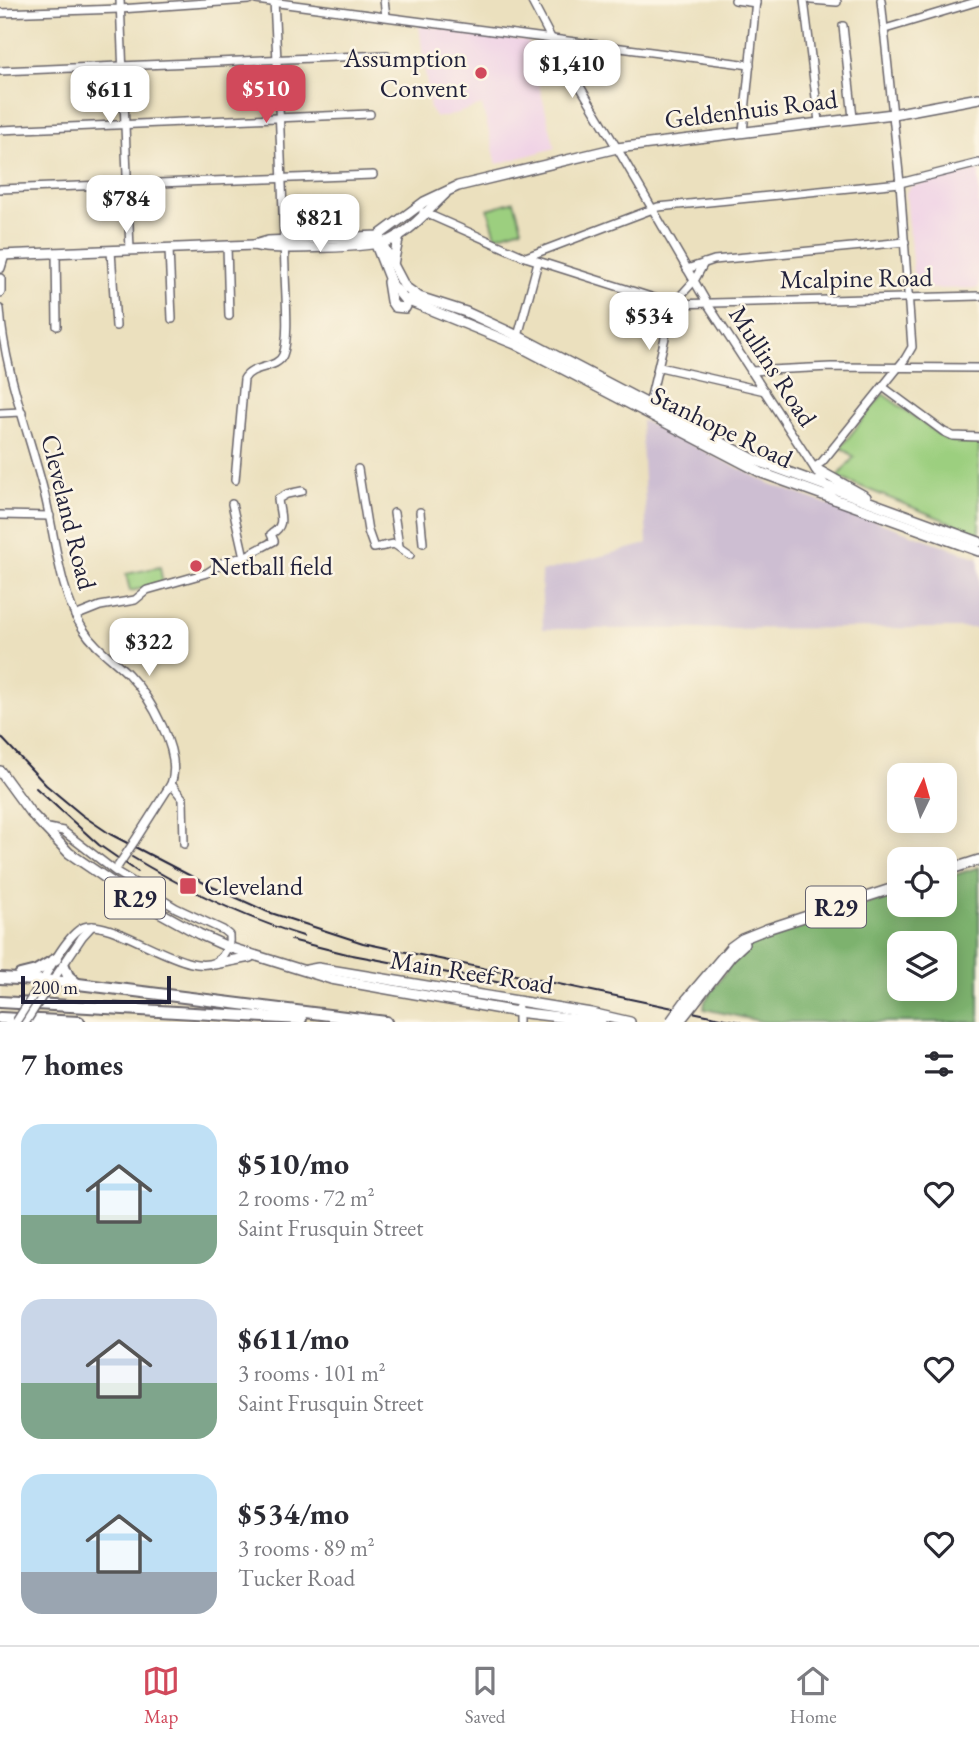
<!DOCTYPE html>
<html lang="en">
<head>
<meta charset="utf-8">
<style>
	body { margin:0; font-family:"EB Garamond",serif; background:#f2f2f3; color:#2b2b33; height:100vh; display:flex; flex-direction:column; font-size:26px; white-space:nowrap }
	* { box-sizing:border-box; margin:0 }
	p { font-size:23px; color:#7c7c81 }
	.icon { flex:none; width:38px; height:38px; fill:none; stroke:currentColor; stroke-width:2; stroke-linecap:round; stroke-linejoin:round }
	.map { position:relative; height:1022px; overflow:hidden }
	.side { display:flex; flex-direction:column; background:#fff; flex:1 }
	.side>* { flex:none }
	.needle { width:46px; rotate:5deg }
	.buttons { position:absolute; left:887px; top:763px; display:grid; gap:14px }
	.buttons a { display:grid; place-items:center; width:70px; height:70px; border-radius:14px; background:#fff; box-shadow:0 4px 18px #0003; font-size:35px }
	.scale { position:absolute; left:21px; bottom:18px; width:150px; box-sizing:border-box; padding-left:7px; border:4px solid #22223b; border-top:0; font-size:19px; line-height:24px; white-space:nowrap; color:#22223b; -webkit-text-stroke:5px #fcf5e5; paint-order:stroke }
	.price { position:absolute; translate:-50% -60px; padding:0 16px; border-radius:14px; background:#fff; color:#222; font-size:23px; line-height:46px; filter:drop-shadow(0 2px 4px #0008) }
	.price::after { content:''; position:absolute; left:50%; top:42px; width:21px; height:16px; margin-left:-10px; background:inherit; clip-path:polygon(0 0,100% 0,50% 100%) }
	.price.active { background:#d1495b; color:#fff }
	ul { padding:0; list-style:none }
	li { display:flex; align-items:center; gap:21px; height:175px; padding:0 21px }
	li span { display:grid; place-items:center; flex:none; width:196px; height:140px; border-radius:21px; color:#555 }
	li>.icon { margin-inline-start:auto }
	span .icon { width:84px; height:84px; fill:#fffc; stroke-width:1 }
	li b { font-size:30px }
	h2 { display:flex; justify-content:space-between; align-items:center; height:84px; padding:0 21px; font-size:30px }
	.tab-bar { display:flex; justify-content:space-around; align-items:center; height:98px; border-top:2px solid #e1e1e2; background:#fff; font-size:19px; color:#7c7c81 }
	.tab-bar a { display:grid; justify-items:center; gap:4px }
	.tab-bar .active { color:#d1495b }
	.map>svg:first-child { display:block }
	.built { fill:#efd0e6 }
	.industrial { fill:#cdbed2 }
	.green { fill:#9ccf7f; stroke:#5f785d; stroke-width:2 }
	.forest { fill:#7db26e; stroke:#506a54; stroke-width:2; fill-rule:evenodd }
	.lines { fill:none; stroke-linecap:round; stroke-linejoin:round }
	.minor-casing { stroke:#686469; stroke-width:10 }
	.major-casing { stroke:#686469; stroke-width:12 }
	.highway-casing { stroke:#686469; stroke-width:14 }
	.minor { stroke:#fff; stroke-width:7 }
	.major { stroke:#fff; stroke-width:9 }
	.highway { stroke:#fff; stroke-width:10 }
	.rail { stroke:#22223b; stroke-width:2 }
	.minor-bridge-casing { stroke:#686469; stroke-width:10; stroke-linecap:butt }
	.major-bridge-casing { stroke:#686469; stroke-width:12; stroke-linecap:butt }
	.minor-bridge { stroke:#fff; stroke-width:7 }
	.major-bridge { stroke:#fff; stroke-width:9 }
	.poi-dot { fill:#d1495b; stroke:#fcf5e5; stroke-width:2.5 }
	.labels { text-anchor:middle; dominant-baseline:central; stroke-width:5; stroke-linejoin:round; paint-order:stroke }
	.shield { fill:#fcf5e5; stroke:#63616e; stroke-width:2 }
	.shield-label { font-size:24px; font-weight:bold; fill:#22223b }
	.poi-label { font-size:26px; fill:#22223b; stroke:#fcf5e5; text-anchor:start }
	.street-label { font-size:26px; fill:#22223b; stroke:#fcf5e5 }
</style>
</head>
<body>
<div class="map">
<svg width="979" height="1022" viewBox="0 0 979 1022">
	<rect width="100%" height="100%" fill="#fcf5e5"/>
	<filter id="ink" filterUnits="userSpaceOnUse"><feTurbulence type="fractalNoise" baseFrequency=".0143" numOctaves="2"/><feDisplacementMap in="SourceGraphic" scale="14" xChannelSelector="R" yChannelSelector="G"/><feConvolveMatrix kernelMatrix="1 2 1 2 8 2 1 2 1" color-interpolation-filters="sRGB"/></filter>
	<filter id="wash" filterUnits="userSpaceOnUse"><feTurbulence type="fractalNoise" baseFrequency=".00686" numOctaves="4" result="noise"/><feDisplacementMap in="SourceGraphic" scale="28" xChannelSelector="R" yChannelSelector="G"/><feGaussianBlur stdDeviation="1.57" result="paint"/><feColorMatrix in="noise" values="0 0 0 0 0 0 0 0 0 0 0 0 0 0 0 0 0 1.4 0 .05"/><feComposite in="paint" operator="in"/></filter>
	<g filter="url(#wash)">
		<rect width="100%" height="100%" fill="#ebe0be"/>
		<g class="built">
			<path d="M419,25L528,41L555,148L497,164L482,105L446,117H436L430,109Z"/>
			<path d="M979,170V288L920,289L914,284L906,193L911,186Z"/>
		</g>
		<path class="industrial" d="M641,420L771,484L979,558V628L543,629L541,572L647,544Z"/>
		<g class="green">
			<path d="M514,201L522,228L496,236L488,209Z"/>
			<path d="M883,394L945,439L959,442H979V534L837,477L854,457L841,447Z"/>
			<path d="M160,567L163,584L130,591L126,574Z"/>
		</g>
		<path class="forest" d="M979,867V1022H764L704,1009L705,1001L738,954L756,940L899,893L900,905H945V878ZM900,943H945V989H900Z"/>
	</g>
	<g filter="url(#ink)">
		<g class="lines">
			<g class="minor-casing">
				<g id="minor">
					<path d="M120,0L130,250"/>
					<path d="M256,0L750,65"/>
					<path d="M384,0L386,16"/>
					<path d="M531,0L551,38L617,148L707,303L835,500"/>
					<path d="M735,0L756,3"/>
					<path d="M804,0L819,122"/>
					<path d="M811,0L837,2"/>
					<path d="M0,13L120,9L249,0"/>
					<path d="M843,26L853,118"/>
					<path d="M885,29L979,1"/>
					<path d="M0,71L387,55"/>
					<path d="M0,130L370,114"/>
					<path d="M743,132L756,0"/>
					<path d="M0,189L373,175"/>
					<path d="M423,212L525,257L673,304L979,296"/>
					<path d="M227,246L229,316"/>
					<path d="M169,249L172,319"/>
					<path d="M111,251L116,326"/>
					<path d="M56,253L57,326"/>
					<path d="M526,257L658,207L900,183L979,163"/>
					<path d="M687,269L714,260L905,242"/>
					<path d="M0,309C4,371 30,435 45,496C55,536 60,595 83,629C95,648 113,659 128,674C150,697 183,753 171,784L134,842"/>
					<path d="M517,340L538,262"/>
					<path d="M660,367L765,391"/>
					<path d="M751,371L831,367L979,368"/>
					<path d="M883,387L944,432L953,436L979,437"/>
					<path d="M648,409L673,304L694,281L704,263"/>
					<path d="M0,413L22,412"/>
					<path d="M815,467L822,462L905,359L912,347L900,183L881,0"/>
					<path d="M358,469L368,531L374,548L394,544L410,555"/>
					<path d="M235,480L244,379C252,364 277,370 283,355C290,337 285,290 285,270C282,180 279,91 274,1"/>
					<path d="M232,504L244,557"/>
					<path d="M420,512L423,543"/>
					<path d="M394,513L399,546"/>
					<path d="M0,515L50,516"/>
					<path d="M75,616L100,606L135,600L147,590L207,573L224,562L244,557L274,541L271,534C287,525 279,514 278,499L287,494L302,491"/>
					<path d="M171,784L183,799L184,844"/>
					<path d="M36,991C46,976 68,932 84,927C116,916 199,990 223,955C228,948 230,943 229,935L223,930L176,908L115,871L63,831L43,827"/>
					<path d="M45,992L82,937L92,926"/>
					<path d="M518,1022V1008"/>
				</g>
			</g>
			<g class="major-casing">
				<g id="major">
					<path d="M378,236L405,287L419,297L466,312L518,336L755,460L979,542"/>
					<path d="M373,237L391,283L404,299L515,344L762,473L979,551"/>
					<path d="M254,245L268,241L378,236L424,202L458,186L617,148L893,114L979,98"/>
					<path d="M0,255L254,245C272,251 374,247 391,240C411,231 429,209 445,194"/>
					<path d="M393,264L399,235"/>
					<path d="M0,268L4,255"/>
					<path d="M0,279V292"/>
					<path d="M388,282L391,301L395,307L405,308L410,298"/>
					<path d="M816,469L866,497"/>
					<path d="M0,771L30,812L69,853L141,902L199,934L228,947L331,979L517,1012L601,1022"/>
					<path d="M945,871L979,860"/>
					<path d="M214,964L250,957"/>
					<path d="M307,970L318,968L591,1013L630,1022"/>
					<path d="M687,999L731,947L742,939L767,929L900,886"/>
					<path d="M694,1003L731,956L744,944"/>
				</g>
			</g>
			<g class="highway-casing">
				<g id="highway">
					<path d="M64,966L68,976L76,983"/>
					<path d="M20,975L36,971L56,959"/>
					<path d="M0,978L54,981L386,1022"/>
					<path d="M0,1002L301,1019"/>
					<path d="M0,1018L79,1022"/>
				</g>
			</g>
			<use href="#minor" class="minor"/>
			<use href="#major" class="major"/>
			<use href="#highway" class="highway"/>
			<g class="rail">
				<path d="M0,736L46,785L82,815L110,834L208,885L268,912L363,943L740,1022"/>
				<path d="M36,788L99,845L138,872"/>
				<path d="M132,857C187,890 242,917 303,936"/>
				<path d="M291,940L347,954L518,986"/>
			</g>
			<g class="minor-bridge-casing">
				<g id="minor-bridge">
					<path d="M118,866L134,842"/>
					<path d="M16,1022L36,991"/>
					<path d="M26,1022L45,992"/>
				</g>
			</g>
			<g class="major-bridge-casing">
				<g id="major-bridge">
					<path d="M671,1021L687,999"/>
					<path d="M679,1022L694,1003"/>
				</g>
			</g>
			<use href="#minor-bridge" class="minor-bridge"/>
			<use href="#major-bridge" class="major-bridge"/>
		</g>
	</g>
	<g class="poi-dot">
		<circle cx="481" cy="73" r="7"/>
		<circle cx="196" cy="566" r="7"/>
		<rect x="179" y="877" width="18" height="18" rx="3.5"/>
	</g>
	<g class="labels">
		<g class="shield">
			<rect x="105" y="877.5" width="60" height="41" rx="5"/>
			<rect x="806" y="886.5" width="60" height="41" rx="5"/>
		</g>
		<g class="shield-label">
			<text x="135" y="898">R29</text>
			<text x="836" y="907">R29</text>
		</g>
		<g class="poi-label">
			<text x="467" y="58" text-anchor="end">Assumption<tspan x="467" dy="30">Convent</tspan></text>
			<text x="210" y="566">Netball field</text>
			<text x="204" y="886">Cleveland</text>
		</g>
		<g class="street-label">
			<text transform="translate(751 109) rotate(-7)">Geldenhuis Road</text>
			<text transform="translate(856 278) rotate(-1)">Mcalpine Road</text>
			<text transform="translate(773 366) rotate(57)">Mullins Road</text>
			<text transform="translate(722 427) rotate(26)">Stanhope Road</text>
			<text transform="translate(69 512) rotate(76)">Cleveland Road</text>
			<text transform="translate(472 972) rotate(9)">Main Reef Road</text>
		</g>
	</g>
</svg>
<div class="buttons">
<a><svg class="needle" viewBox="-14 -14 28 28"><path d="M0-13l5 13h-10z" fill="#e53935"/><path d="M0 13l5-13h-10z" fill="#7c7c81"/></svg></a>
<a><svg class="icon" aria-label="locate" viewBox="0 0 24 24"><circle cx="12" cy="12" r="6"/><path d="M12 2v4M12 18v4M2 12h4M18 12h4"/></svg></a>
<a><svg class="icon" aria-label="layers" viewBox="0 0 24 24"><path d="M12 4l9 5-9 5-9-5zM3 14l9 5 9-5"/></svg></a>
</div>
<div class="scale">200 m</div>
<b class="price" style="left:572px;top:100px">$1,410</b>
<b class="price active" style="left:266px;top:125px">$510</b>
<b class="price" style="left:110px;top:126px">$611</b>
<b class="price" style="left:126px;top:235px">$784</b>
<b class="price" style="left:320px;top:254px">$821</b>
<b class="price" style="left:649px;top:352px">$534</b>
<b class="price" style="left:149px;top:678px">$322</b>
</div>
<section class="side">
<h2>7 homes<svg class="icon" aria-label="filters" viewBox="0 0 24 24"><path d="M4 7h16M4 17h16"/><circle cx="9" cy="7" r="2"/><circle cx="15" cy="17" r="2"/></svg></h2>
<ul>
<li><span style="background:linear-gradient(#bfe0f5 65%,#7fa58c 0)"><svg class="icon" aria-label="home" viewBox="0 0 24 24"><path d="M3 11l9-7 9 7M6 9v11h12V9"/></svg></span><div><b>$510/mo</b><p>2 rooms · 72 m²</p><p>Saint Frusquin Street</p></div><svg class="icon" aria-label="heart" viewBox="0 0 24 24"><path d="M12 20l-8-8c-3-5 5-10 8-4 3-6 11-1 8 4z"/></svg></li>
<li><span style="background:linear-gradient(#c9d6e8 60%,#7fa58c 0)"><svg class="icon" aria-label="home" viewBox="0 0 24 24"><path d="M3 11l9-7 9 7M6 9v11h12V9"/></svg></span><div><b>$611/mo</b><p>3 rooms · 101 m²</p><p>Saint Frusquin Street</p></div><svg class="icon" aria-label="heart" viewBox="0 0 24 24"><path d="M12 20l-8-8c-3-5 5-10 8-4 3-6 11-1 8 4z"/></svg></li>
<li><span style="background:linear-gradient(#bfe0f5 70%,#9aa5b1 0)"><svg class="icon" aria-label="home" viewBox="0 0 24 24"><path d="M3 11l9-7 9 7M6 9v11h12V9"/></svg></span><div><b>$534/mo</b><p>3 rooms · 89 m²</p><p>Tucker Road</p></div><svg class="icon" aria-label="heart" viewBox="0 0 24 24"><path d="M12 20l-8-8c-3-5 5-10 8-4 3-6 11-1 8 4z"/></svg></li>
</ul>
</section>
<nav class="tab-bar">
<a class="active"><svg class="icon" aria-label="map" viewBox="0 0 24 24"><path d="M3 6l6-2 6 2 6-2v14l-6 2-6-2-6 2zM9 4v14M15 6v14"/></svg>Map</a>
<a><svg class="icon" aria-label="saved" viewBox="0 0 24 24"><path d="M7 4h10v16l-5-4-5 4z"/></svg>Saved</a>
<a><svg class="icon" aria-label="home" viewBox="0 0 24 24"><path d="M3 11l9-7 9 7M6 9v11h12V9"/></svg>Home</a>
</nav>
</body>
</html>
